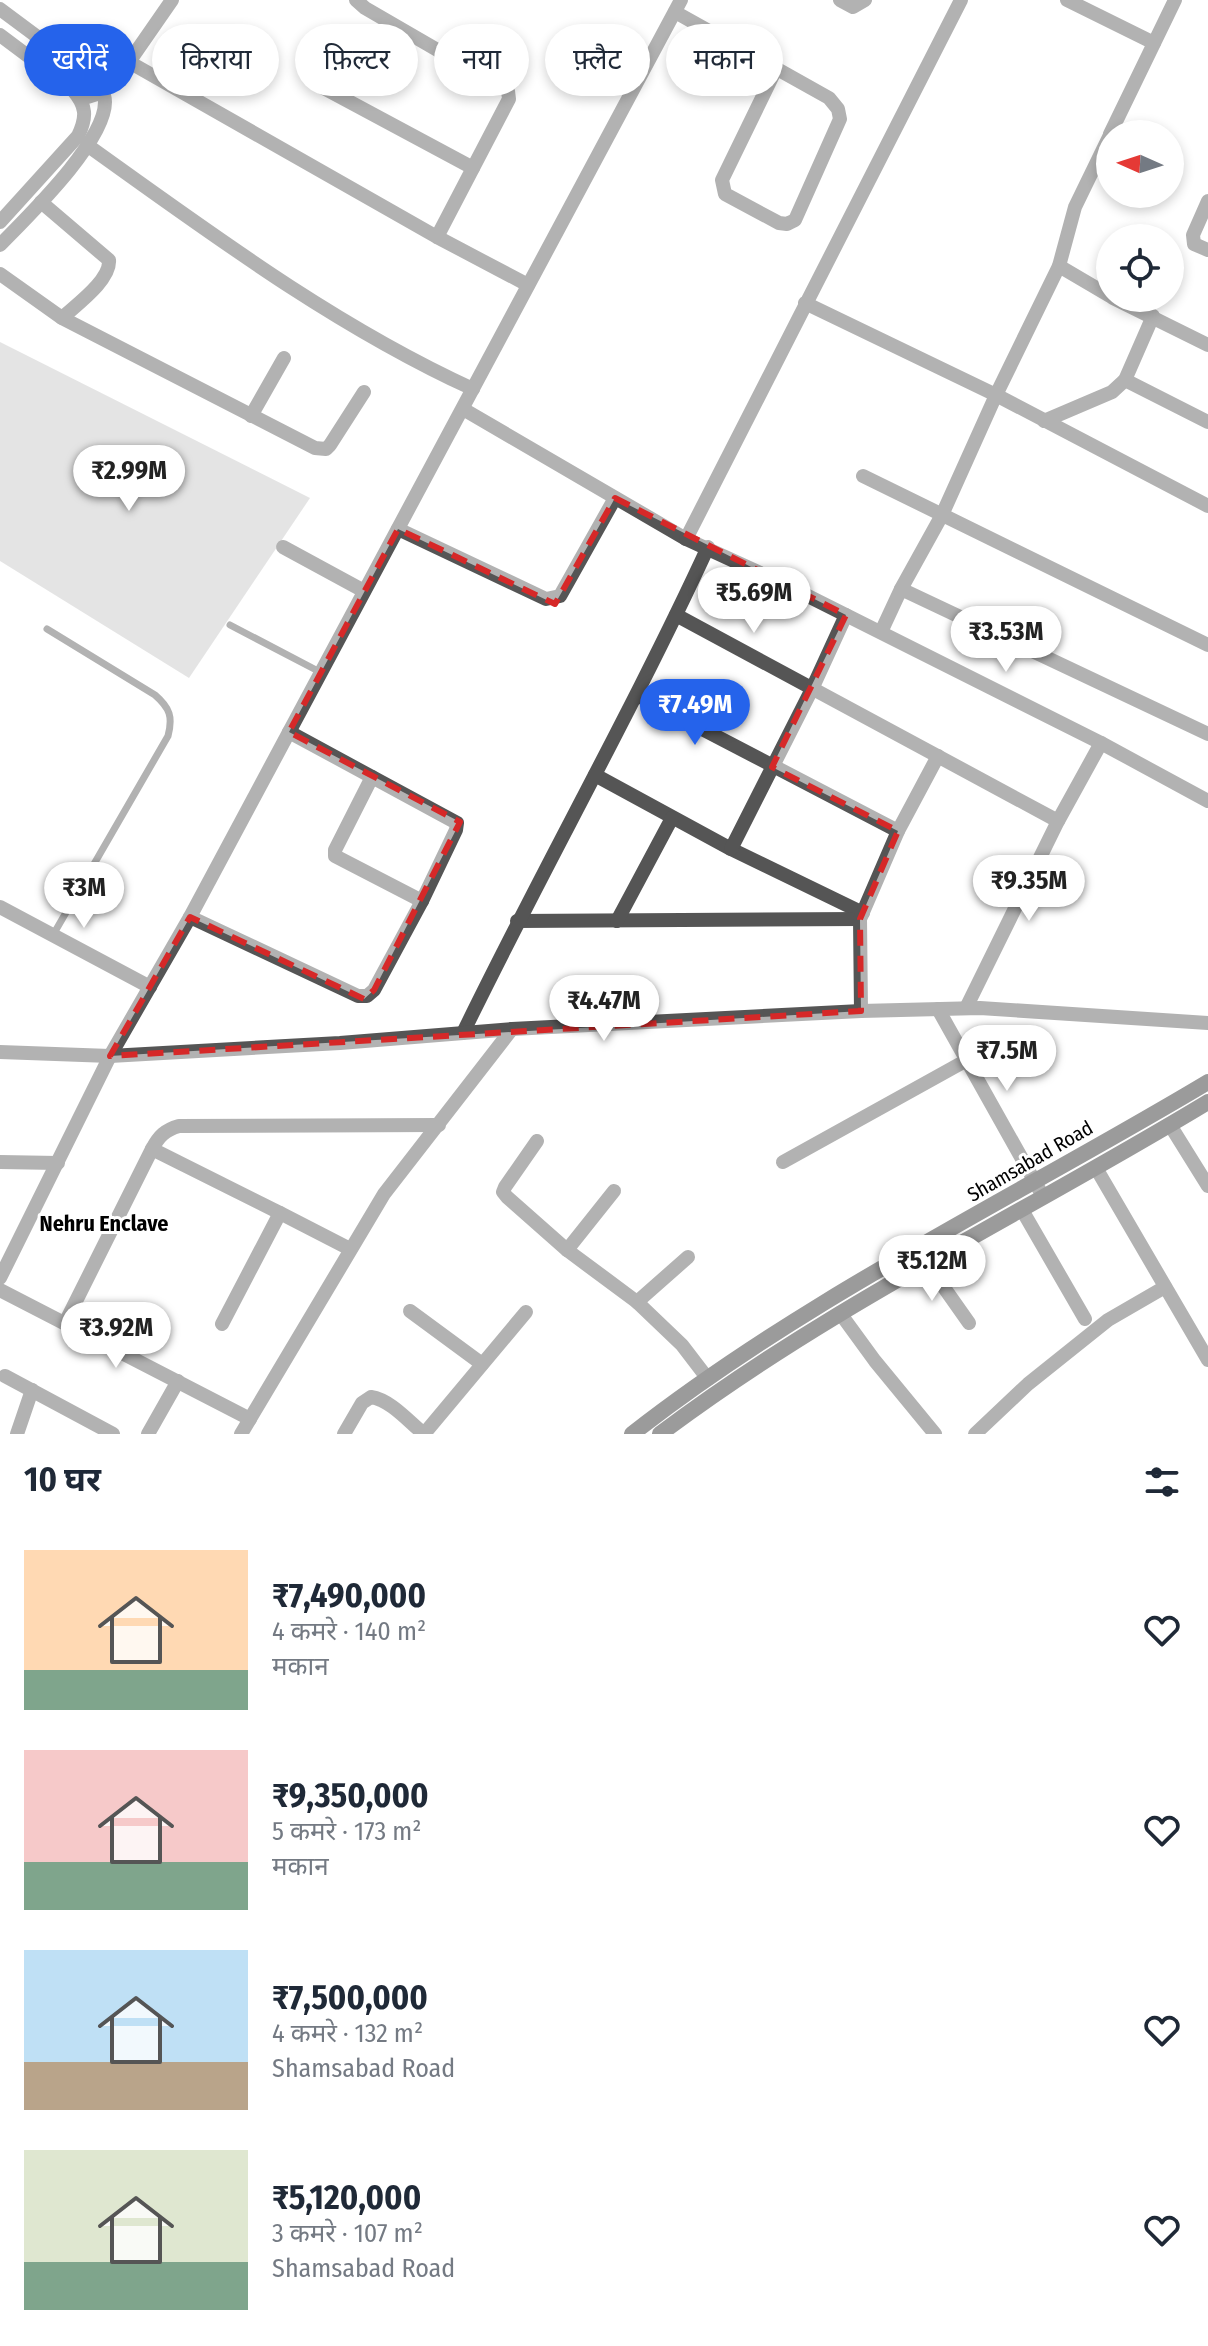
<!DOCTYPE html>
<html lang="hi">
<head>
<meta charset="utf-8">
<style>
	body { margin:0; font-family:"Fira Sans Condensed","Noto Sans Devanagari",sans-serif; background:#f6f6f7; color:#1f2937; height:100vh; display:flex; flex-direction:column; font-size:30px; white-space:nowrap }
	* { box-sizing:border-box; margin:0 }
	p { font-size:26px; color:#747a83 }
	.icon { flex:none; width:44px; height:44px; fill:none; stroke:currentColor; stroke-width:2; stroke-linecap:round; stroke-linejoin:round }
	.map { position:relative; height:1434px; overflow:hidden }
	.details { display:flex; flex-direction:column; background:#fff; flex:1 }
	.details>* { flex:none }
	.hud { position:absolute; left:24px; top:24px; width:800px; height:72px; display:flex; gap:16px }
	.needle { width:52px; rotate:273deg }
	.buttons { position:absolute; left:1096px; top:120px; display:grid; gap:16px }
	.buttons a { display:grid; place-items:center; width:88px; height:88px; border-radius:50%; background:#fff; box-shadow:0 4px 12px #0003; font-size:40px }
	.price { position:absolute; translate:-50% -68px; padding:0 18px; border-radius:28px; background:#fff; color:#222; font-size:26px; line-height:52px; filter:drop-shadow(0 2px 4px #0008) }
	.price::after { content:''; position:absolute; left:50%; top:48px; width:24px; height:18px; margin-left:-12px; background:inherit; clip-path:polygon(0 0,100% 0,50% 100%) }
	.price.current { background:#2563eb; color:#fff }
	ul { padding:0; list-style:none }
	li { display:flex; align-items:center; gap:24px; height:200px; padding:0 24px }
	li span { display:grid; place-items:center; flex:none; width:224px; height:160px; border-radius:0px; color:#555 }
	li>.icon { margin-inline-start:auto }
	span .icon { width:96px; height:96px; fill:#fffc; stroke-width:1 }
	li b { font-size:34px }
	h2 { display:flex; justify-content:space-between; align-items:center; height:96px; padding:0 24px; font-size:34px }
	.tag { padding:0 28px; border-radius:36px; background:#fff; box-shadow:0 4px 12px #0003; font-size:28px; line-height:72px }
	.tag.current { background:#2563eb; color:#fff }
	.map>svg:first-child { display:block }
	.building { fill:#c4c4c4 }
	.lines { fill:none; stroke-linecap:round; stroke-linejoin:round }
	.lane { stroke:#555; stroke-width:7 }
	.street { stroke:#555; stroke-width:14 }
	.secondary { stroke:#222; stroke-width:16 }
	.marked { fill:none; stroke:#d62828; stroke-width:6; stroke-dasharray:16 10; stroke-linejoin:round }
	.labels { text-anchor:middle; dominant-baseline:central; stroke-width:6; stroke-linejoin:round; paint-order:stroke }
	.street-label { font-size:20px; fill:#000; stroke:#fff }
	.neighbourhood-label { font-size:22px; font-weight:bold; fill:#000; stroke:#fff }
</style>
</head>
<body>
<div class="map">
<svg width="1208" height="1434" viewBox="0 0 1208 1434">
	<rect width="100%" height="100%" fill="#fff"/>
	<path class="building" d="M0,342L310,498L189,678L0,561Z"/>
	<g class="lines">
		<g class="lane">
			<path d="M230,625L320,672"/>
			<path d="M47,629L155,695C170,708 173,717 168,736L53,935"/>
		</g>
		<g class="street">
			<path d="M356,0L365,8L508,91L509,99L437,237"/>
			<path d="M840,0L853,7L865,0"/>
			<path d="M1067,0L1154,43"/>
			<path d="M0,9L90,76C98,83 105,91 105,102C105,142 28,216 0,245"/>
			<path d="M675,12L829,98L838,109L840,119L795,220L787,224L779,223L725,194L722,180L776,69"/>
			<path d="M0,35L72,89C87,106 87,117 78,136L0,222"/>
			<path d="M129,62L437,237L528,285"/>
			<path d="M322,87L473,168"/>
			<path d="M81,99L103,92L129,62L172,0"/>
			<path d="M1110,134L1175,0"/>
			<path d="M87,145C210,233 335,326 473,389"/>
			<path d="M1208,201L1193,235L1194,244L1208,250"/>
			<path d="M41,202L109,260C111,280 76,305 62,318"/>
			<path d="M1059,266L1110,296"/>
			<path d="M0,274L62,318L315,448L326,449L330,445L364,392"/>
			<path d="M1113,298L1208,345"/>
			<path d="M805,303L996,395L1208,506"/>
			<path d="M1125,380L1208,422"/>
			<path d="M463,409L686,539L784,584L1101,743L1208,801"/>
			<path d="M251,416L284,358"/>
			<path d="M1044,421L1112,392L1125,380L1153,316"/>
			<path d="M863,476L1208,645"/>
			<path d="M398,529L546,599L560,596L615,498"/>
			<path d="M686,539L961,0"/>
			<path d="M283,547L364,591"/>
			<path d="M901,589L942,515L996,395L1059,266L1075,207L1110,135"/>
			<path d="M676,615L1058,821"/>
			<path d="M881,632L901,589L1208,734"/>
			<path d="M637,695L898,831"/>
			<path d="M595,775L731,849L863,913"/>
			<path d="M372,777L335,850V856L422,901"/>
			<path d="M731,849L812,689L846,615"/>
			<path d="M0,907L150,987"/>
			<path d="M190,917L358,996H367L374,990L422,901L456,830L457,823L289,732"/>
			<path d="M517,921L860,919"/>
			<path d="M617,921L672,818"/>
			<path d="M966,1008L1058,821L1101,743"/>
			<path d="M938,1009L1040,1191"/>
			<path d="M861,1011L860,919L898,831L938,756"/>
			<path d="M463,1033C542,870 632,712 708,547"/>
			<path d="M0,1052L110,1056L340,1043L512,1029L861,1011L980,1008L1208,1023"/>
			<path d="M1170,1125L1208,1186"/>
			<path d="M537,1141L505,1187L503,1192L507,1197L567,1250L637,1302L682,1345L708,1379"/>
			<path d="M152,1149L280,1213"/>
			<path d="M0,1162L58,1163"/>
			<path d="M783,1162L967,1060"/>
			<path d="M1096,1168L1208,1360"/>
			<path d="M1022,1210L1085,1319"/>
			<path d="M567,1250L614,1191"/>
			<path d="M926,1262L969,1323"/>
			<path d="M0,1278L110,1056L190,917L681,0"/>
			<path d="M0,1290L250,1419"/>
			<path d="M637,1302L688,1257"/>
			<path d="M410,1311L482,1364"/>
			<path d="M840,1313L875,1361L935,1434"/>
			<path d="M65,1323L152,1149C159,1136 165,1130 179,1126L439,1125"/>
			<path d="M222,1324L280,1213L350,1249"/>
			<path d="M5,1376L113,1434"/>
			<path d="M17,1434L32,1390"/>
			<path d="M148,1434L178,1381"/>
			<path d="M241,1434L384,1194L512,1029"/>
			<path d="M344,1434L362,1403L371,1397C391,1400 409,1422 424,1434"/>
			<path d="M424,1434L526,1312"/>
			<path d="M975,1434L1028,1384L1108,1320L1165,1287"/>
		</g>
		<g class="secondary">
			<path d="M632,1434C810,1295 1016,1197 1208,1082"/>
			<path d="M660,1434C831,1305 1025,1213 1208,1102"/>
		</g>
	</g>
	<path d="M0 0H1208V1434H0ZM615,498L846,615L772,767L898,831L860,919L861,1011L110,1056L190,917L364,999L374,990L460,822L289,732L398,529L555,604Z" fill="#fff" fill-opacity=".55" fill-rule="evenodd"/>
	<path class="marked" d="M615,498L846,615L772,767L898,831L860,919L861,1011L110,1056L190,917L364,999L374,990L460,822L289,732L398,529L555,604Z"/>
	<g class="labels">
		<g class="street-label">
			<text transform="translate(1030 1161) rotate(-30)">Shamsabad Road</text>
		</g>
		<g class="neighbourhood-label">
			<text x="104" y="1223">Nehru Enclave</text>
		</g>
	</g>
</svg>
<div class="buttons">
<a><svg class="needle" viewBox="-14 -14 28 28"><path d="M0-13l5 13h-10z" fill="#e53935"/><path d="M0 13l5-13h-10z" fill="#747a83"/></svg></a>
<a><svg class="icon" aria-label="locate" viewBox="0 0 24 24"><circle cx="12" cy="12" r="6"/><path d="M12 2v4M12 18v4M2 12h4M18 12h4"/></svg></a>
</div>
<b class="price" style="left:129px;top:513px">₹2.99M</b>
<b class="price" style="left:754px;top:635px">₹5.69M</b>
<b class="price" style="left:1006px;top:674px">₹3.53M</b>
<b class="price current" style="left:695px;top:747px">₹7.49M</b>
<b class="price" style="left:1029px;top:923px">₹9.35M</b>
<b class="price" style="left:84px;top:930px">₹3M</b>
<b class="price" style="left:604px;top:1043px">₹4.47M</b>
<b class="price" style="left:1007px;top:1093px">₹7.5M</b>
<b class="price" style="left:932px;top:1303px">₹5.12M</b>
<b class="price" style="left:116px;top:1370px">₹3.92M</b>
<div class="hud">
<a class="tag current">खरीदें</a>
<a class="tag">किराया</a>
<a class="tag">फ़िल्टर</a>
<a class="tag">नया</a>
<a class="tag">फ़्लैट</a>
<a class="tag">मकान</a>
</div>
</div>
<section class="details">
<h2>10 घर<svg class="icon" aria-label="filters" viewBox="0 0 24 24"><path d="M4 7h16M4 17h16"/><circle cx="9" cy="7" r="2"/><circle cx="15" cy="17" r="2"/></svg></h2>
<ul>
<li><span style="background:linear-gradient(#ffd9b3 75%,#7fa58c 0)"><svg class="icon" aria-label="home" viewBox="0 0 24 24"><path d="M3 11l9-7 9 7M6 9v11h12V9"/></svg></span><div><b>₹7,490,000</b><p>4 कमरे · 140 m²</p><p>मकान</p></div><svg class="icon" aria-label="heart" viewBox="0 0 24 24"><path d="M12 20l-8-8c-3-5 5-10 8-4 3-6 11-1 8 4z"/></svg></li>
<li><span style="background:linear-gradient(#f6c9c9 70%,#7fa58c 0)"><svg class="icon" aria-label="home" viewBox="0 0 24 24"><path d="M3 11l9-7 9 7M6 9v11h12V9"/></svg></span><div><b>₹9,350,000</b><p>5 कमरे · 173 m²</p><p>मकान</p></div><svg class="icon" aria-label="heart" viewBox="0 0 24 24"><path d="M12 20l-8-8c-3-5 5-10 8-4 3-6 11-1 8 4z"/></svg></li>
<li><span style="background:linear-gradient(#bfe0f5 70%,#b9a48a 0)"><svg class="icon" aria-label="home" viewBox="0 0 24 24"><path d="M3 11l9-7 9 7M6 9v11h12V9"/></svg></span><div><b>₹7,500,000</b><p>4 कमरे · 132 m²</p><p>Shamsabad Road</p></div><svg class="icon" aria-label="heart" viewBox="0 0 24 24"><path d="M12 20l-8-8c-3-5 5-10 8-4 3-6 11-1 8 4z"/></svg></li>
<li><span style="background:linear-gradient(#dfe7d0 70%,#7fa58c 0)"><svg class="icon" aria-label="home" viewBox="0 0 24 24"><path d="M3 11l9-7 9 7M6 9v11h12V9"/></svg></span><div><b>₹5,120,000</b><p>3 कमरे · 107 m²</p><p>Shamsabad Road</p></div><svg class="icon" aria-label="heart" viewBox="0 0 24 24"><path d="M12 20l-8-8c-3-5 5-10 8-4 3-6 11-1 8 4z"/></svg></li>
</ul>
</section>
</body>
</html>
